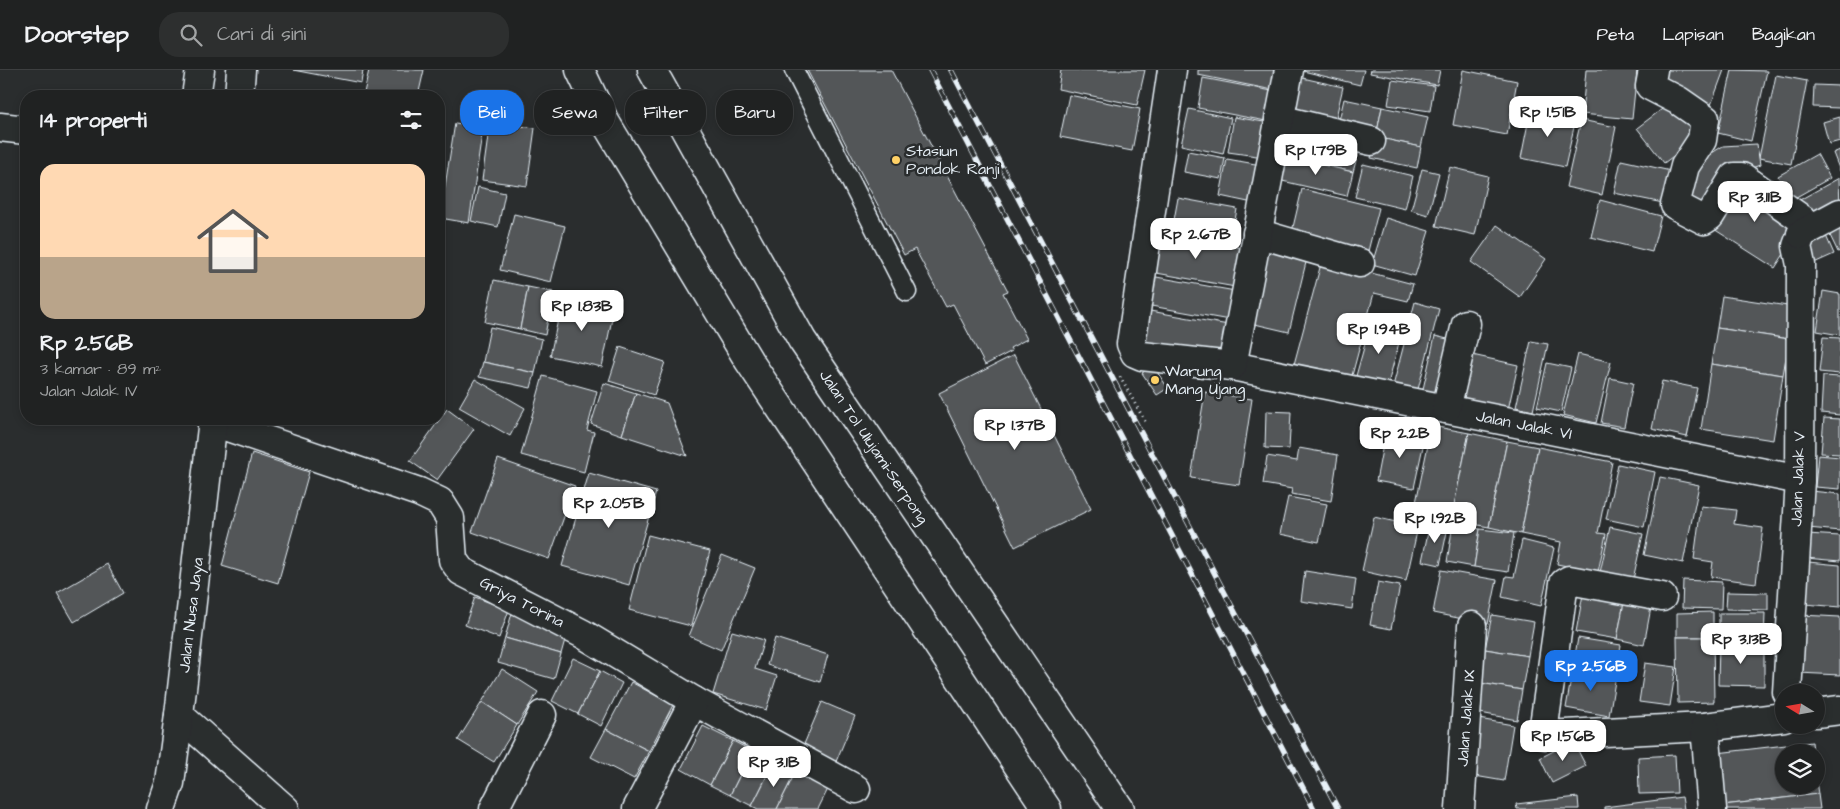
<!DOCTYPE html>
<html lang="id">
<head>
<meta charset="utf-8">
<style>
	body { margin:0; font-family:"Architects Daughter",sans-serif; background:#2d2f2f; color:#f1f3f6; height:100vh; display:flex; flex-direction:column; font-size:19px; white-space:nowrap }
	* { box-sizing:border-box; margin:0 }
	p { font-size:16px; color:#a2a4a5 }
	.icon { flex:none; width:28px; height:28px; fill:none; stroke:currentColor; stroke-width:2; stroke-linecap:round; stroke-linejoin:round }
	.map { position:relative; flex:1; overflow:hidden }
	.sheet { position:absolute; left:20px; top:20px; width:425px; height:335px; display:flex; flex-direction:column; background:#202222; border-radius:20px; box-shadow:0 2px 8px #0003,0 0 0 1px #3d3f40 }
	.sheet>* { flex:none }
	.hud { position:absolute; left:460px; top:20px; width:475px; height:45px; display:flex; gap:10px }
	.needle { width:32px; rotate:281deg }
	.tools { position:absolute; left:1775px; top:614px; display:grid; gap:10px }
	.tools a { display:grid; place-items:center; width:50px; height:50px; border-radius:50%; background:#202222; box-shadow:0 2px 8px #0003,0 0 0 1px #3d3f40; font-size:25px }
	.price { position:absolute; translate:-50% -42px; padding:0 11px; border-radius:10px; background:#fff; color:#222; font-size:16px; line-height:32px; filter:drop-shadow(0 1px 2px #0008) }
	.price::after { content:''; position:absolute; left:50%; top:30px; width:15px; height:11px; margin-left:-8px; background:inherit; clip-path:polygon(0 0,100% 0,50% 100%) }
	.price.current { background:#1a73e8; color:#fff }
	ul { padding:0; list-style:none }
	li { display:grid; align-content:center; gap:10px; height:265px; padding:0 20px }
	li+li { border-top:1px solid #3d3f40 }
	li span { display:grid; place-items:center; height:155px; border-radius:15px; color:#555 }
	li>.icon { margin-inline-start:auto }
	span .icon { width:90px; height:90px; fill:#fffc; stroke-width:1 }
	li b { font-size:21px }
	h2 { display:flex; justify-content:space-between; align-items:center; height:60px; padding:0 20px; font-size:21px }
	.tag { padding:0 18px; border-radius:20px; background:#202222; box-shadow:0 2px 8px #0003,0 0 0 1px #3d3f40; font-size:18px; line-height:45px }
	.tag.current { background:#1a73e8; color:#fff }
	header { display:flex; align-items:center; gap:30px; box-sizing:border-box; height:70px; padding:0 25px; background:#202222; border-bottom:1px solid #3d3f40 }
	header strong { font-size:24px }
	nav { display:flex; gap:28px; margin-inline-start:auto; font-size:18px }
	.search { width:350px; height:45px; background:#2d2f2f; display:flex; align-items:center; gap:12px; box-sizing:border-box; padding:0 18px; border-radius:20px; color:#a2a4a5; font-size:19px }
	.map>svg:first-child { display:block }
	.building { fill:#535759; stroke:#e8f1f8 }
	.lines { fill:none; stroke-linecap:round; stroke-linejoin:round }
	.lane-casing { stroke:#e8f1f8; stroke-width:21 }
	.street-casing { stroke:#e8f1f8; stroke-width:31 }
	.secondary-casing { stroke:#e8f1f8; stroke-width:31 }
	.highway-casing { stroke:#e8f1f8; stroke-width:31 }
	.path { stroke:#e8f1f8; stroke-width:3; stroke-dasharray:1 4; stroke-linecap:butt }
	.lane { stroke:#2a2d2e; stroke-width:18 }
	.street { stroke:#2a2d2e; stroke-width:28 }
	.secondary { stroke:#2a2d2e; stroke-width:28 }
	.highway { stroke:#2a2d2e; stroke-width:28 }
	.rail-casing { stroke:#e8f1f8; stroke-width:5.5 }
	.rail { stroke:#2a2d2e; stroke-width:4; stroke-dasharray:11; stroke-linecap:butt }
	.poi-dot { fill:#ffd166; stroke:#2a2d2e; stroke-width:2 }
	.labels { text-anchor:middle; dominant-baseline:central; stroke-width:5; stroke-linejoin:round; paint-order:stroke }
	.poi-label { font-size:16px; fill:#e8f1f8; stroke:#2a2d2e; text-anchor:start }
	.street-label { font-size:16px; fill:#e8f1f8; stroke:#2a2d2e }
</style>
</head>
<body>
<header>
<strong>Doorstep</strong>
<div class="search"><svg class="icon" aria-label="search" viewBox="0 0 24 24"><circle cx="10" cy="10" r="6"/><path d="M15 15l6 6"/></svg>Cari di sini</div>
<nav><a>Peta</a><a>Lapisan</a><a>Bagikan</a></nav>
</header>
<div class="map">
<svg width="1840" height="739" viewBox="0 0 1840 739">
	<rect width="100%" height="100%" fill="#2a2d2e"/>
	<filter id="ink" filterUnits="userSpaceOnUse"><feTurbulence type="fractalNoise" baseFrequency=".02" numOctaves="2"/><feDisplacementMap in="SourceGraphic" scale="10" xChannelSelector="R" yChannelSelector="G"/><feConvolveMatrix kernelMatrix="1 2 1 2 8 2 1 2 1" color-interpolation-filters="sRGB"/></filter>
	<g filter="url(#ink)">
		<g class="building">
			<path d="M293,0H363L361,13Z"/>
			<path d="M369,0H424L418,26H378L364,23Z"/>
			<path d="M807,0H891L1008,221L1003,223L1027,269L1010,278L1012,281L985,295L953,234L946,237L915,179L904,185Z"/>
			<path d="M1061,0H1145L1137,35L1058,19Z"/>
			<path d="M1198,0H1280L1273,20L1198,5Z"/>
			<path d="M1299,0H1364L1360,15Z"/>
			<path d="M1371,0H1440L1437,15L1370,3Z"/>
			<path d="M1463,0L1517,11L1507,65L1453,55Z"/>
			<path d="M1586,0H1637L1632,49L1582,44Z"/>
			<path d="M1660,0H1724L1711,35L1654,15Z"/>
			<path d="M1732,0L1767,1L1751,71L1718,63Z"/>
			<path d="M1776,5L1807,11L1791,94L1759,88Z"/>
			<path d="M1298,7L1343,17L1334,56L1289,47Z"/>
			<path d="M1203,8L1272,21L1266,51L1198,38Z"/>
			<path d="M1392,10L1434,16L1430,41L1388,35Z"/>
			<path d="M1814,15L1840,16V38L1813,37Z"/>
			<path d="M1069,25L1140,39L1132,81L1060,67Z"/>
			<path d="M1344,29L1382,37L1376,67L1337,59Z"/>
			<path d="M1674,30L1701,65L1664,93L1637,58Z"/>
			<path d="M1382,37L1428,47L1421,77L1376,67Z"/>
			<path d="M1531,38L1576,48L1565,97L1521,88Z"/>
			<path d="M1189,39L1231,48L1223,84L1181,75Z"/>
			<path d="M1234,47L1270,53L1264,87L1228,82Z"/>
			<path d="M1840,47V71L1829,74L1823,52Z"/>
			<path d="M1581,50L1616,57L1602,125L1566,117Z"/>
			<path d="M490,52L535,58L527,116L482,110Z"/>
			<path d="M455,53L483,57L469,153L440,148Z"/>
			<path d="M1292,55L1361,72L1353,102L1284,86Z"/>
			<path d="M1376,67L1421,77L1417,98L1371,88Z"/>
			<path d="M1757,74L1760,95L1728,107L1709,145L1678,135L1688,98L1723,76Z"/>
			<path d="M1840,80V101L1833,83Z"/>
			<path d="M1188,81L1225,88L1221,109L1184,102Z"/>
			<path d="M1817,84L1830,108L1791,130L1778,106Z"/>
			<path d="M1284,86L1353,102L1347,126L1278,110Z"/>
			<path d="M1227,89L1261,95L1253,133L1220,126Z"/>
			<path d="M1621,90L1680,103L1673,135L1614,123Z"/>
			<path d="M1363,94L1413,106L1405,139L1355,127Z"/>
			<path d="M1450,97L1488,106L1475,165L1436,156Z"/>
			<path d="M1422,99L1439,103L1428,145L1411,140Z"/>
			<path d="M1735,108L1804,153L1775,198L1706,154Z"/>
			<path d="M1839,108L1840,139L1809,157L1796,132Z"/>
			<path d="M478,117L505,123L498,157L471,151Z"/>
			<path d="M1302,119L1379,138L1366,189L1290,170Z"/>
			<path d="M1178,128L1237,139L1231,172L1172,161Z"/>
			<path d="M1600,130L1661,146L1652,182L1591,167Z"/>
			<path d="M514,144L565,156L551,212L500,200Z"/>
			<path d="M1840,145V181L1838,182L1824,153Z"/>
			<path d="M1386,148L1429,161L1415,206L1372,194Z"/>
			<path d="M1497,155L1546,189L1520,227L1471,192Z"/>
			<path d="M1823,159L1834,184L1814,193L1802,169Z"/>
			<path d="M1152,161L1248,179L1241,218L1145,201Z"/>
			<path d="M1266,169L1309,180L1289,262L1246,252Z"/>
			<path d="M1322,190L1413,214L1408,231L1374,223L1350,313L1293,298Z"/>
			<path d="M1145,205L1241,222L1235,251L1140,234Z"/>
			<path d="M494,210L528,217L520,259L485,252Z"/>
			<path d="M528,217L553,222L545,265L520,259Z"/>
			<path d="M1823,221L1840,224V265L1817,261Z"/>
			<path d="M1722,226L1794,237L1789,269L1717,258Z"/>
			<path d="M563,227L614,239L602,297L550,286Z"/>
			<path d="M1415,232L1439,239L1416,327L1392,320Z"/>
			<path d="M1139,239L1234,256L1228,291L1133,274Z"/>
			<path d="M1370,256L1401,265L1388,314L1356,306Z"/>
			<path d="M490,257L542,269L535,303L483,292Z"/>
			<path d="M1717,258L1789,269L1783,305L1711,294Z"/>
			<path d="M1435,266L1460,272L1445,334L1421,328Z"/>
			<path d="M1823,267L1840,268V304L1819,302Z"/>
			<path d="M1531,271L1548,274L1533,341L1516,337Z"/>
			<path d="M620,277L665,292L654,325L609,311Z"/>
			<path d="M1463,283L1518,295L1508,340L1452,327Z"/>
			<path d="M1578,284L1611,292L1596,353L1563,345Z"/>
			<path d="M1014,285L1091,439L1015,477L939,323Z"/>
			<path d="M483,292L535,303L531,318L479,307Z"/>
			<path d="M1547,293L1571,298L1561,342L1537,337Z"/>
			<path d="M1711,294L1783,305L1773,370L1701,359Z"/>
			<path d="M1153,296L1168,318L1157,325L1142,303Z"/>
			<path d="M543,306L597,321L587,360L594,362L584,402L521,385Z"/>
			<path d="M1823,306L1840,307V345L1821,343Z"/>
			<path d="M1610,308L1633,313L1624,357L1601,353Z"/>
			<path d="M475,309L525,338L510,366L459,337Z"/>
			<path d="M1662,311L1697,318L1687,367L1652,359Z"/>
			<path d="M604,313L636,323L622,365L591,354Z"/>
			<path d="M1205,322L1252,329L1239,415L1191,408Z"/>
			<path d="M636,323L667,333L687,386L622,365Z"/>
			<path d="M447,339L474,359L437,410L410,391Z"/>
			<path d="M1266,341L1291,342L1289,379L1265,378Z"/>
			<path d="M1824,348L1840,349V384L1821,383Z"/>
			<path d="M1432,356L1469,363L1451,450L1414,442Z"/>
			<path d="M1386,359L1425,367L1414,418L1376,411Z"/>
			<path d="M1469,363L1507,371L1489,457L1451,450Z"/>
			<path d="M1507,371L1538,377L1521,464L1489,457Z"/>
			<path d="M1538,377L1612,392L1598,463L1606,464L1598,502L1557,494L1561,472L1521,464Z"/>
			<path d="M1299,378L1338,385L1331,431L1291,424L1292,419L1263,414L1267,386L1297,391Z"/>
			<path d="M252,383L309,402L278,513L222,496Z"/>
			<path d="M1818,385L1840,387V419L1815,417Z"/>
			<path d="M498,389L575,416L549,489L472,462Z"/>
			<path d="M1618,394L1655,402L1644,457L1606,449Z"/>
			<path d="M589,403L656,422L629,515L562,496Z"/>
			<path d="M1660,407L1699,415L1683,493L1644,485Z"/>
			<path d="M1811,421L1840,424V461L1808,458Z"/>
			<path d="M1288,427L1327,434L1319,472L1280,464Z"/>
			<path d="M1701,436L1736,440L1734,454L1763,458L1756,513L1711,507L1713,492L1694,489Z"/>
			<path d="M1374,447L1418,457L1406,511L1362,501Z"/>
			<path d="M1430,453L1448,457L1440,495L1422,491Z"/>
			<path d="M1453,454L1480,459L1474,497L1447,492Z"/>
			<path d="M1610,457L1643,464L1632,514L1599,507Z"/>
			<path d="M1480,459L1514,463L1508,502L1474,497Z"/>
			<path d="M1807,464L1840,466V491L1805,488Z"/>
			<path d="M648,465L710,481L691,556L629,540Z"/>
			<path d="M1522,470L1554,478L1541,536L1502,527L1506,506L1514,507Z"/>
			<path d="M722,485L755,498L721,580L689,566Z"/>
			<path d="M1808,492L1840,495V537L1805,534Z"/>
			<path d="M107,494L123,523L74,552L57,523Z"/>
			<path d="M1441,500L1497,510L1488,554L1433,543Z"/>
			<path d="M1305,501L1356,509L1352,539L1301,531Z"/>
			<path d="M1683,510L1722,512L1721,539L1682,538Z"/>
			<path d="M1378,512L1400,516L1391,559L1370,555Z"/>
			<path d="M1584,519L1625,527L1617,569L1576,562Z"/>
			<path d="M1727,522L1768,523V540L1726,539Z"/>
			<path d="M475,527L509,540L499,568L465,555Z"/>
			<path d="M1625,527L1652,532L1644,575L1617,569Z"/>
			<path d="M1713,542V567H1677V543Z"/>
			<path d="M512,543L568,559L561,584L505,568Z"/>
			<path d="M1719,543H1765L1764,575H1719Z"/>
			<path d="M1492,545L1534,552L1528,586L1485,579Z"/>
			<path d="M1801,545L1840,547V605L1798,603Z"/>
			<path d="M732,561L764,570L755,599L777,606L766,640L713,624Z"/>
			<path d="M1677,567H1713L1714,632L1678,633Z"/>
			<path d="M505,568L561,584L554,609L498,593Z"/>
			<path d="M775,568L828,585L820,612L767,595Z"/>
			<path d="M1578,568L1621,575L1616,605L1573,597Z"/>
			<path d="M1719,575H1764V616L1718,615Z"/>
			<path d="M1485,579L1528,586L1522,620L1480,613Z"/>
			<path d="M573,588L600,601L578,644L552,631Z"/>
			<path d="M1645,593L1676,597L1670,636L1639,632Z"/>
			<path d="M1573,597L1616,605L1609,646L1566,638Z"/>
			<path d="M502,599L538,622L517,655L482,632Z"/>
			<path d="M600,601L622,613L601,656L578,644Z"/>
			<path d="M631,612L673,635L649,681L606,659Z"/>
			<path d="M1480,613L1522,620L1517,650L1475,642Z"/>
			<path d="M482,632L517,655L494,692L458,670Z"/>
			<path d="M822,632L855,646L835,694L802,679Z"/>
			<path d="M1473,648L1513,655L1504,711L1463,704Z"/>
			<path d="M703,656L733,671L710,715L681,699Z"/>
			<path d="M606,659L649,681L634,709L591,687Z"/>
			<path d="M733,671L752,681L730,725L710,715Z"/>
			<path d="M1573,671L1586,696L1552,713L1540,688Z"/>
			<path d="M1812,672L1813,682H1784V715H1816V711L1818,724L1723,735L1717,683Z"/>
			<path d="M752,681L774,692L752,736L730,725Z"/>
			<path d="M1675,685L1677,723L1639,724L1638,687Z"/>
			<path d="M774,692L795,703L777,739H758L752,736Z"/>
			<path d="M795,703L828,719L818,739H777Z"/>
			<path d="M1818,724L1820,739H1723V735Z"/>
			<path d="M1578,727L1579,739H1517L1516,734Z"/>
			<path d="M1682,727L1684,739H1604V737Z"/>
		</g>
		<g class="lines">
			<g class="lane-casing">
				<path id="lane" d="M794,0L907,222"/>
			</g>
			<g class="street-casing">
				<g id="street">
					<path d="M1172,0L1131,274L1135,283L1142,286L1232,296L1800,410"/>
					<path d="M1653,0L1650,16L1679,31L1705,49L1702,70L1685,96L1675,135L1704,150L1710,146L1734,107H1742L1806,152L1797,176L1801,195L1800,410L1787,622"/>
					<path d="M196,26L200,0"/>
					<path d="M1279,49L1371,71"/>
					<path d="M0,57L26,60"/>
					<path d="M1257,163L1360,193"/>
					<path d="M1801,164L1840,143"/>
					<path d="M1232,296L1289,0"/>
					<path d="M1446,339L1466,254"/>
					<path d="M213,352L419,422L440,432L450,448L453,490L461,501L583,564L694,631L856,719"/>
					<path d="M1662,527L1569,510L1564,513L1543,662L1545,665L1705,657L1784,647"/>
					<path d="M1816,643L1840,640"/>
					<path d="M179,645L285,739"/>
					<path d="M1705,657L1712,739"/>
					<path d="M494,739L542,645"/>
					<path d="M637,739L694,631"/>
					<path d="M1460,739L1472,556"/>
				</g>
			</g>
			<g class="secondary-casing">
				<g id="secondary">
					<path d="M239,26L241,0"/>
					<path d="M161,739L170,713L179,645L213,349"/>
				</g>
			</g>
			<g class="highway-casing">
				<g id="highway">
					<path d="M580,0L604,50L749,291L1047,739"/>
					<path d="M652,0L802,270L1120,739"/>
				</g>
			</g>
			<path class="path" d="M1120,307L1146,353"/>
			<use href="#lane" class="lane"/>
			<use href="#street" class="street"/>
			<use href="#secondary" class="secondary"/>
			<use href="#highway" class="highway"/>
			<g class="rail-casing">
				<g id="rail">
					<path d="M930,0L1314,739"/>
					<path d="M951,0L1338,739"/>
				</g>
			</g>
			<use href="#rail" class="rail"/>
		</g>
	</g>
	<g class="poi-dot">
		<circle cx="896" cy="90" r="5"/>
		<circle cx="1155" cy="310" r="5"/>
	</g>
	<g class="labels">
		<g class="poi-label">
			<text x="906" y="81">Stasiun<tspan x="906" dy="18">Pondok Ranji</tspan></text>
			<text x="1165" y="301">Warung<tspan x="1165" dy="18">Mang Ujang</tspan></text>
		</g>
		<g class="street-label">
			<text transform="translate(1524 355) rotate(11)">Jalan Jalak VI</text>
			<text transform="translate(874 377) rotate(56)">Jalan Tol Ulujami–Serpong</text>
			<text transform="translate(1798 409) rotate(-88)">Jalan Jalak V</text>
			<text transform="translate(522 532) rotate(27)">Griya Torina</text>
			<text transform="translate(191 545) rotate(-83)">Jalan Nusa Jaya</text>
			<text transform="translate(1466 648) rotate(-86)">Jalan Jalak IX</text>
		</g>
	</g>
</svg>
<div class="tools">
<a><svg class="needle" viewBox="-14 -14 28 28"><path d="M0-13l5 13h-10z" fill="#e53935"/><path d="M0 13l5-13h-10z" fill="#a2a4a5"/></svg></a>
<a><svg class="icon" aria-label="layers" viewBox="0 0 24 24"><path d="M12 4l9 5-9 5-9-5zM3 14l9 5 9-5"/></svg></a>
</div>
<b class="price" style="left:1548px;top:68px">Rp 1.51B</b>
<b class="price" style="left:1316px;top:106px">Rp 1.79B</b>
<b class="price" style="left:1755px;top:153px">Rp 3.11B</b>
<b class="price" style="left:1196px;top:190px">Rp 2.67B</b>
<b class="price" style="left:582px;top:262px">Rp 1.83B</b>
<b class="price" style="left:1379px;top:285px">Rp 1.94B</b>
<b class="price" style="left:1015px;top:381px">Rp 1.37B</b>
<b class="price" style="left:1400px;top:389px">Rp 2.2B</b>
<b class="price" style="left:609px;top:459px">Rp 2.05B</b>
<b class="price" style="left:1435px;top:474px">Rp 1.92B</b>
<b class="price" style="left:1741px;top:595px">Rp 3.13B</b>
<b class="price current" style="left:1591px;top:622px">Rp 2.56B</b>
<b class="price" style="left:1563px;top:692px">Rp 1.56B</b>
<b class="price" style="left:774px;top:718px">Rp 3.1B</b>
<div class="hud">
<a class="tag current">Beli</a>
<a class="tag">Sewa</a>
<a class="tag">Filter</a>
<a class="tag">Baru</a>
</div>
<section class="sheet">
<h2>14 properti<svg class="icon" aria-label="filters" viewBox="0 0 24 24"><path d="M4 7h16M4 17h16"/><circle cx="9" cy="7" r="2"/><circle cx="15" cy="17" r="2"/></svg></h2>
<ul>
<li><span style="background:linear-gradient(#ffd9b3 60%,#b9a48a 0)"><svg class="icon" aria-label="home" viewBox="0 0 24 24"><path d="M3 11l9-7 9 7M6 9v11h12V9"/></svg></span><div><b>Rp 2.56B</b><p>3 kamar · 89 m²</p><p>Jalan Jalak IV</p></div></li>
</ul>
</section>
</div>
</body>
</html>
